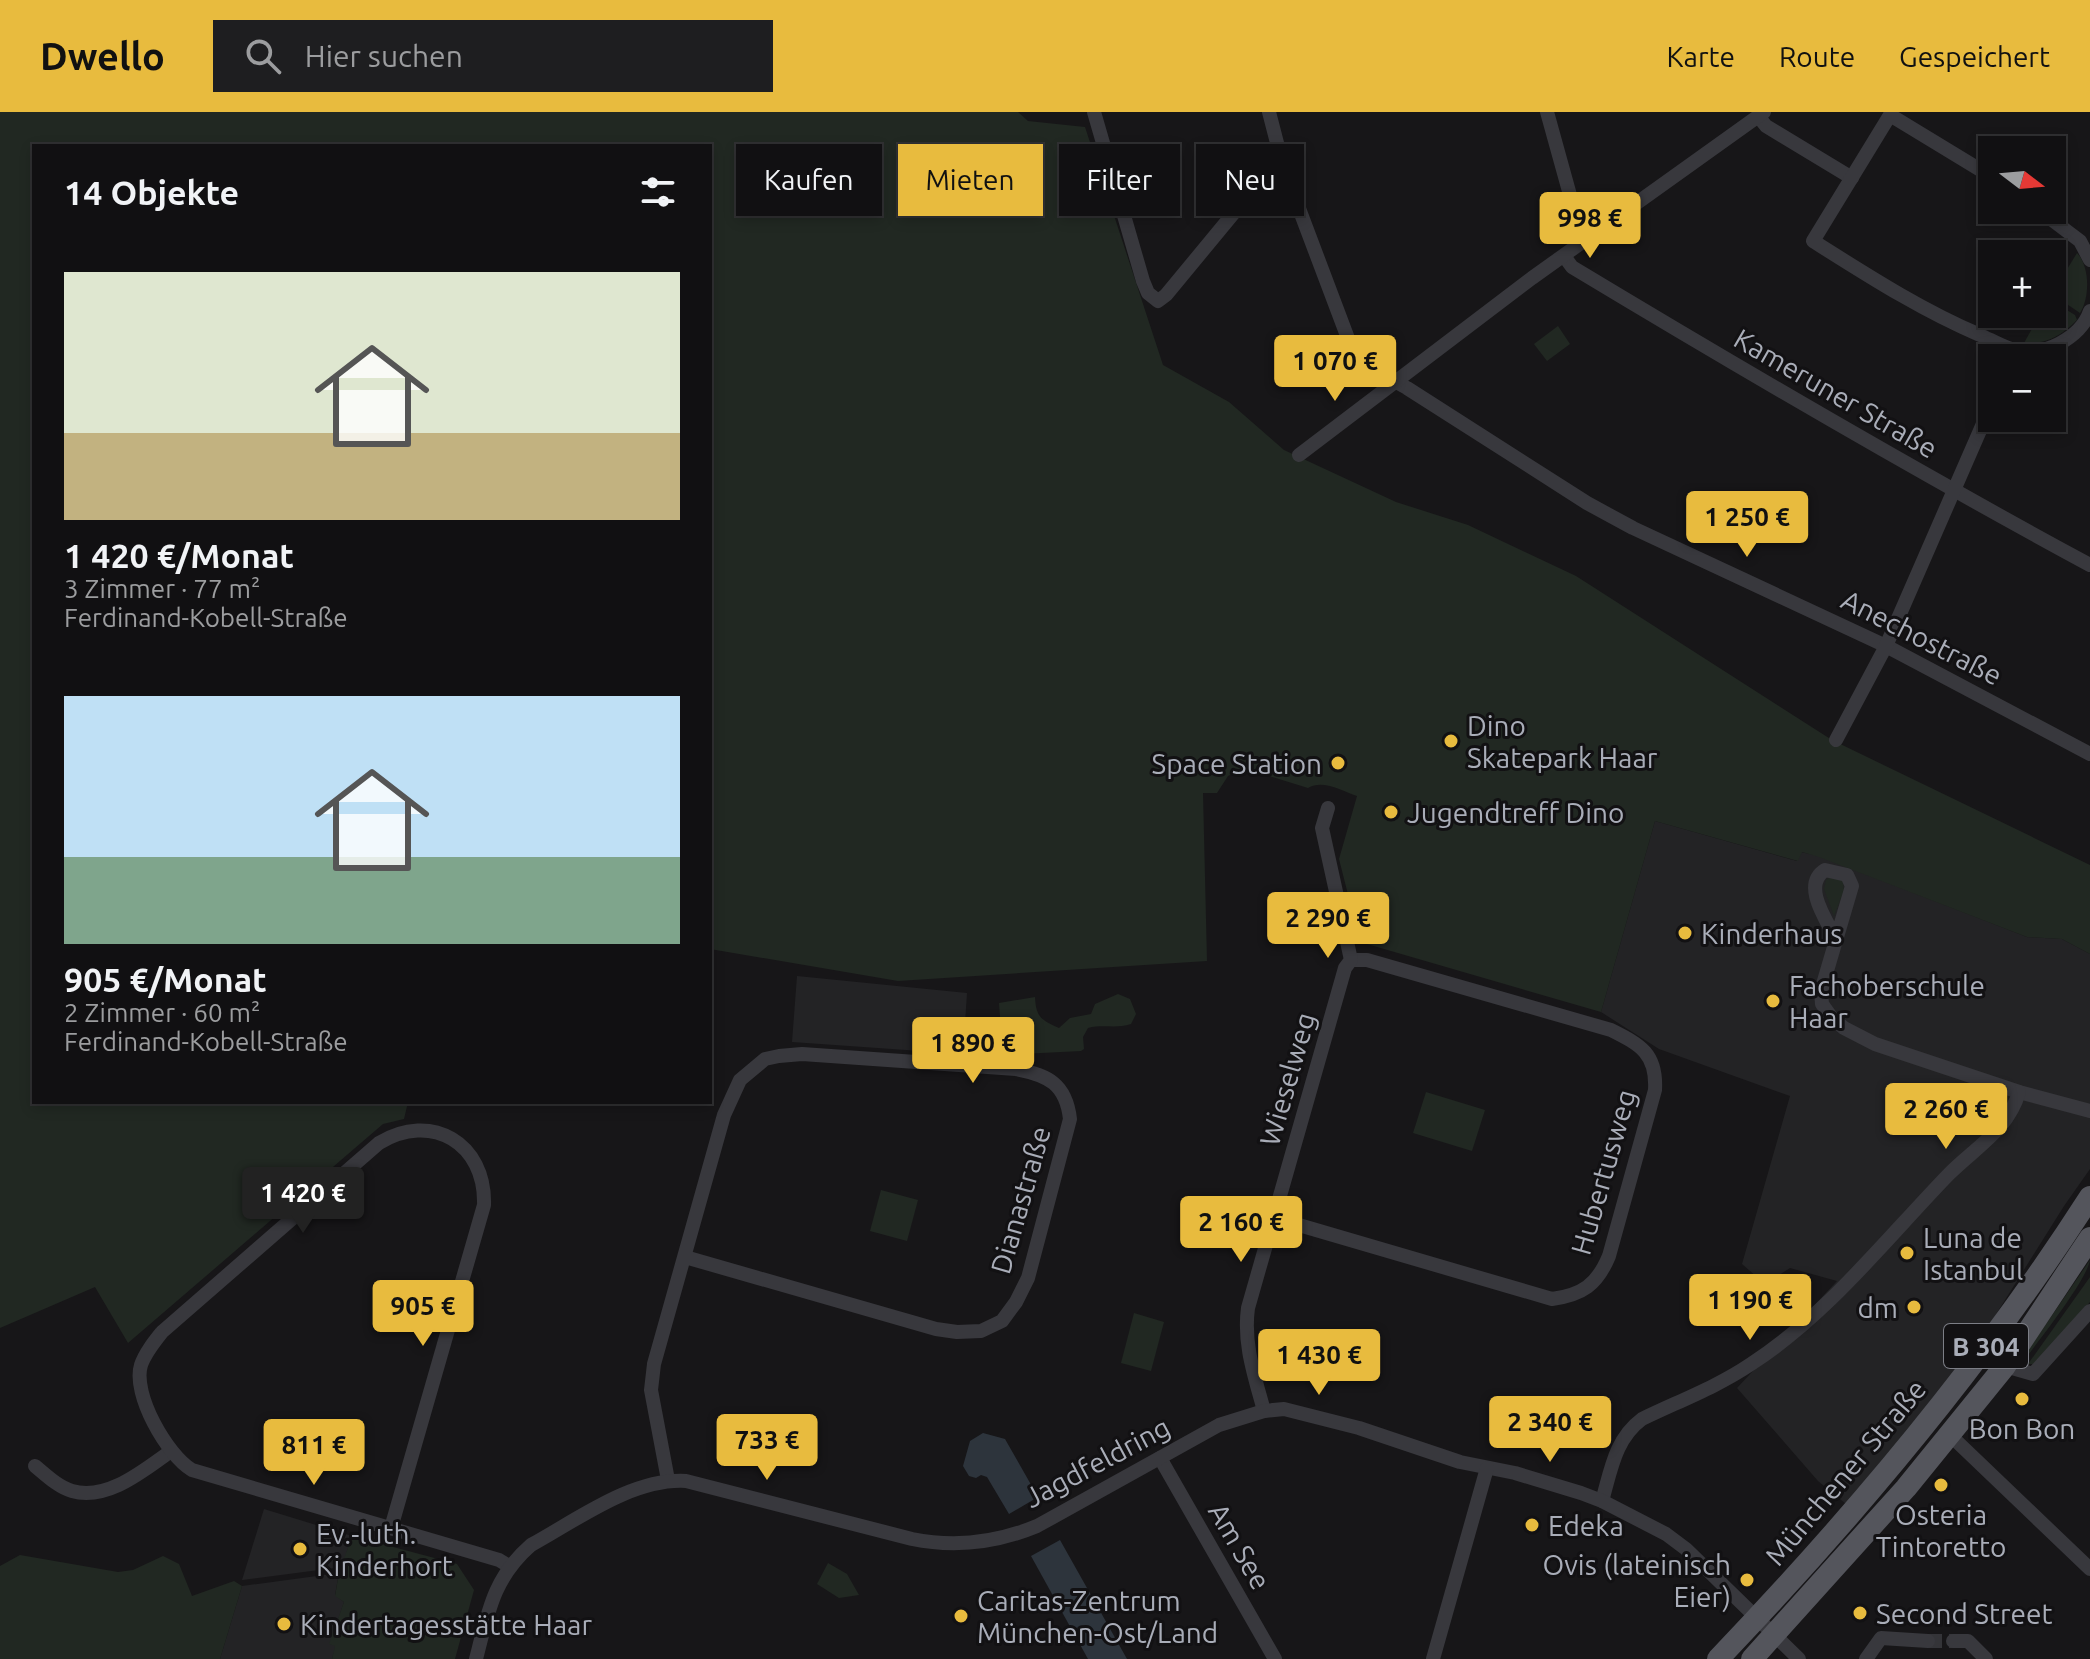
<!DOCTYPE html>
<html lang="de">
<head>
<meta charset="utf-8">
<style>
	body { margin:0; font-family:Ubuntu,sans-serif; background:#1e1e20; color:#f1f3f6; height:100vh; display:flex; flex-direction:column; font-size:30px; white-space:nowrap }
	* { box-sizing:border-box; margin:0 }
	p { font-size:26px; color:#9c9d9f }
	.icon { flex:none; width:44px; height:44px; fill:none; stroke:currentColor; stroke-width:2; stroke-linecap:round; stroke-linejoin:round }
	.map { position:relative; flex:1; overflow:hidden }
	.details { position:absolute; left:32px; top:32px; width:680px; height:960px; display:flex; flex-direction:column; background:#111012; border-radius:0px; box-shadow:0 4px 12px #0003,0 0 0 2px #303032 }
	.details>* { flex:none }
	.banner { position:absolute; left:736px; top:32px; width:760px; height:72px; display:flex; gap:16px }
	.needle { width:52px; rotate:106deg }
	.tools { position:absolute; left:1978px; top:24px; display:grid; gap:16px }
	.tools a { display:grid; place-items:center; width:88px; height:88px; border-radius:0px; background:#111012; box-shadow:0 4px 12px #0003,0 0 0 2px #303032; font-size:40px }
	.price { position:absolute; translate:-50% -68px; padding:0 18px; border-radius:8px; background:#e8bb3e; color:#111; font-size:26px; line-height:52px; filter:drop-shadow(0 2px 4px #0008) }
	.price::after { content:''; position:absolute; left:50%; top:48px; width:24px; height:18px; margin-left:-12px; background:inherit; clip-path:polygon(0 0,100% 0,50% 100%) }
	.price.on { background:#222; color:#fff }
	ul { padding:0; list-style:none }
	li { display:grid; align-content:center; gap:16px; height:424px; padding:0 32px }
	li span { display:grid; place-items:center; height:248px; border-radius:0px; color:#555 }
	li>.icon { margin-inline-start:auto }
	span .icon { width:144px; height:144px; fill:#fffc; stroke-width:1 }
	li b { font-size:34px }
	h2 { display:flex; justify-content:space-between; align-items:center; height:96px; padding:0 32px; font-size:34px }
	.chip { padding:0 28px; border-radius:0px; background:#111012; box-shadow:0 4px 12px #0003,0 0 0 2px #303032; font-size:28px; line-height:72px }
	.chip.on { background:#e8bb3e; color:#111 }
	header { display:flex; align-items:center; gap:48px; box-sizing:border-box; height:112px; padding:0 40px; background:#e8bb3e; color:#111 }
	header strong { font-size:38px }
	nav { display:flex; gap:44px; margin-inline-start:auto; font-size:28px }
	.search { width:560px; height:72px; background:#1e1e20; display:flex; align-items:center; gap:20px; box-sizing:border-box; padding:0 28px; border-radius:0px; color:#9c9d9f; font-size:30px }
	.map>svg:first-child { display:block }
	.built { fill:#232325 }
	.green { fill:#212822 }
	.water { fill:#2d343c }
	.lines { fill:none; stroke-linecap:round; stroke-linejoin:round }
	.street-tunnel { stroke:#343438; stroke-width:14; stroke-dasharray:14 7; stroke-linecap:butt }
	.street { stroke:#38383d; stroke-width:14 }
	.primary { stroke:#54555c; stroke-width:22 }
	.poi-dot { fill:#e8bb3e; stroke:#121113; stroke-width:3 }
	.labels { text-anchor:middle; dominant-baseline:central; stroke-width:6; stroke-linejoin:round; paint-order:stroke }
	.shield { fill:#121113; stroke:#7c7e86; stroke-width:2 }
	.shield-label { font-size:26px; font-weight:bold; fill:#a9adb8 }
	.street-label { font-size:28px; fill:#a9adb8; stroke:#121113 }
	.poi-label { font-size:28px; fill:#a9adb8; stroke:#121113; text-anchor:start }
</style>
</head>
<body>
<header>
<strong>Dwello</strong>
<div class="search"><svg class="icon" aria-label="search" viewBox="0 0 24 24"><circle cx="10" cy="10" r="6"/><path d="M15 15l6 6"/></svg>Hier suchen</div>
<nav><a>Karte</a><a>Route</a><a>Gespeichert</a></nav>
</header>
<div class="map">
<svg width="2090" height="1547" viewBox="0 0 2090 1547">
	<rect width="100%" height="100%" fill="#171618"/>
	<g class="built">
		<path d="M1655,709L1797,749L1801,740L1819,744L2027,825L2062,827L2090,842V1057L2064,1094L1978,1231L1846,1392L1818,1369L1737,1276L1837,1169L1790,1156L1765,1172L1742,1152L1790,984L1659,937L1601,900Z"/>
		<path d="M797,864L967,881L963,942L792,930Z"/>
		<path d="M264,1397L352,1424L342,1455L242,1468Z"/>
		<path d="M339,1461L335,1483L344,1490L330,1532L336,1533L332,1547H220L242,1474Z"/>
	</g>
	<g class="green">
		<path d="M0,0H1018L1028,9L1085,15L1163,253L1229,290L1284,338L1396,390L1468,413L1576,464L1832,628L2090,753V842L2062,827L2027,825L1819,745L1802,740L1798,749L1655,709L1601,900L1360,830L1339,747L1357,684C1342,679 1323,667 1308,676L1244,656L1228,664L1217,681H1203L1207,849L898,869L710,837V34H34V990H408L404,1007L383,1012L128,1231L95,1175L0,1216Z"/>
		<path d="M2077,141C2090,155 2090,185 2080,201L2052,182Z"/>
		<path d="M2052,189L2075,203L2077,208C2062,223 2046,233 2024,231L2040,202H2052Z"/>
		<path d="M1558,214L1570,232L1547,249L1534,232Z"/>
		<path d="M1830,765H1838L1843,770L1844,778L1834,804L1824,777L1826,768Z"/>
		<path d="M1118,882L1130,887L1136,902L1131,912C1116,917 1103,912 1088,916L1083,925L1084,937L1081,939L1021,942L1001,917L999,891L1035,885C1036,905 1041,908 1059,916L1070,906L1091,902L1095,892Z"/>
		<path d="M1426,980L1485,998L1472,1039L1413,1021Z"/>
		<path d="M881,1078L918,1088L907,1129L870,1119Z"/>
		<path d="M2090,1148C2087,1168 2037,1231 2022,1251L2020,1250Z"/>
		<path d="M2090,1165V1190L2039,1248L2033,1252H2028Z"/>
		<path d="M1134,1201L1164,1210L1151,1259L1121,1251Z"/>
		<path d="M352,1424L457,1452L474,1478L455,1547H332L335,1534L329,1532L344,1490L335,1484L339,1461Z"/>
		<path d="M20,1443L118,1460L133,1458L163,1444L179,1452L192,1484L234,1469L242,1474L220,1547H0V1454Z"/>
		<path d="M828,1451L847,1462L859,1483L839,1486L817,1472Z"/>
	</g>
	<g class="water">
		<path d="M983,1321L1005,1327L1038,1385L1009,1402L987,1365L981,1363L976,1366L969,1364L963,1354L970,1329Z"/>
		<path d="M1060,1428L1127,1547H1088L1031,1444Z"/>
	</g>
	<g class="lines">
		<path class="street-tunnel" d="M1928,1529H1953"/>
		<g class="street">
			<path d="M1094,0L1143,169L1148,181L1158,189L1166,183L1266,62L1283,54"/>
			<path d="M1269,0L1283,54L1352,237L1362,251L1407,276L1587,391L1633,416L1886,534L2090,642"/>
			<path d="M1547,0L1583,130"/>
			<path d="M1758,4L1766,14L1852,66"/>
			<path d="M1992,65L1890,3L1813,129C1867,163 1921,198 1980,223C1991,228 2003,235 2014,238C2042,246 2081,226 2090,199"/>
			<path d="M2039,98L2080,129L2090,148"/>
			<path d="M1564,144L1572,155C1743,258 1914,358 2090,453"/>
			<path d="M1299,343L1532,166L1764,0"/>
			<path d="M1836,628L1886,534L1992,291"/>
			<path d="M1836,827C1827,809 1801,773 1825,758L1847,763L1852,774L1821,879L1822,892L1832,906L1844,916L1875,932L2019,980L2090,999"/>
			<path d="M1275,1106L1552,1187C1582,1183 1597,1173 1609,1144L1655,978C1657,942 1641,933 1611,918L1367,848H1351"/>
			<path d="M2005,1254L2033,1262L2090,1199"/>
			<path d="M1264,1299C1255,1265 1243,1232 1248,1196L1345,856L1351,848L1322,716L1328,696"/>
			<path d="M1950,1323L2090,1457"/>
			<path d="M1160,1346L1275,1547"/>
			<path d="M35,1354C46,1363 58,1375 72,1379C108,1389 144,1358 171,1339"/>
			<path d="M668,1368L651,1278L654,1252L724,1003L740,968L765,947L779,944L802,942L1016,957C1048,963 1066,972 1070,1007L1028,1166L1016,1190L1002,1209L981,1219L957,1220L936,1217L685,1145"/>
			<path d="M1602,1389C1611,1358 1615,1327 1642,1307C1679,1289 1717,1275 1751,1252C1828,1202 1886,1127 1949,1062C1976,1035 2008,1018 2019,980"/>
			<path d="M391,1416L484,1093C486,1031 431,999 379,1031L162,1220C154,1230 145,1241 141,1253C132,1282 167,1343 192,1358L499,1448L509,1454"/>
			<path d="M1953,1529H1968L1986,1547"/>
			<path d="M476,1547C488,1501 493,1466 531,1433C577,1408 632,1366 686,1369L912,1427C956,1436 996,1431 1037,1414L1219,1313L1264,1299L1284,1297L1359,1316L1460,1350L1515,1361L1581,1381L1602,1389L1666,1422L1686,1437L1799,1547"/>
			<path d="M1433,1547L1487,1356"/>
			<path d="M1866,1547L1881,1526L1928,1529"/>
		</g>
		<g class="primary">
			<path d="M1718,1547C1855,1404 1983,1252 2090,1085"/>
			<path d="M1752,1547L1906,1376L2005,1254L2090,1126"/>
		</g>
	</g>
	<g class="poi-dot">
		<circle cx="1451" cy="629" r="8"/>
		<circle cx="1338" cy="651" r="8"/>
		<circle cx="1391" cy="700" r="8"/>
		<circle cx="1685" cy="821" r="8"/>
		<circle cx="1773" cy="889" r="8"/>
		<circle cx="1907" cy="1141" r="8"/>
		<circle cx="1914" cy="1195" r="8"/>
		<circle cx="2022" cy="1287" r="8"/>
		<circle cx="1941" cy="1373" r="8"/>
		<circle cx="1532" cy="1413" r="8"/>
		<circle cx="300" cy="1437" r="8"/>
		<circle cx="1747" cy="1468" r="8"/>
		<circle cx="1860" cy="1501" r="8"/>
		<circle cx="961" cy="1504" r="8"/>
		<circle cx="284" cy="1512" r="8"/>
	</g>
	<g class="labels">
		<rect class="shield" x="1944" y="1212" width="84" height="44" rx="6"/>
		<g class="shield-label">
			<text x="1986" y="1234">B 304</text>
		</g>
		<g class="street-label">
			<text transform="translate(1836 281) rotate(30)">Kameruner Straße</text>
			<text transform="translate(1922 525) rotate(27)">Anechostraße</text>
			<text transform="translate(1287 967) rotate(-74)">Wieselweg</text>
			<text transform="translate(1603 1060) rotate(-74)">Hubertusweg</text>
			<text transform="translate(1020 1088) rotate(-74)">Dianastraße</text>
			<text transform="translate(1097 1350) rotate(-28)">Jagdfeldring</text>
			<text transform="translate(1845 1360) rotate(-50)">Münchener Straße</text>
			<text transform="translate(1240 1434) rotate(60)">Am See</text>
		</g>
		<g class="poi-label">
			<text x="1467" y="613">Dino<tspan x="1467" dy="32">Skatepark Haar</tspan></text>
			<text x="1322" y="651" text-anchor="end">Space Station</text>
			<text x="1407" y="700">Jugendtreff Dino</text>
			<text x="1701" y="821">Kinderhaus</text>
			<text x="1789" y="873">Fachoberschule<tspan x="1789" dy="32">Haar</tspan></text>
			<text x="1923" y="1125">Luna de<tspan x="1923" dy="32">Istanbul</tspan></text>
			<text x="1898" y="1195" text-anchor="end">dm</text>
			<text x="2022" y="1316" text-anchor="middle">Bon Bon</text>
			<text x="1941" y="1402" text-anchor="middle">Osteria<tspan x="1941" dy="32">Tintoretto</tspan></text>
			<text x="1548" y="1413">Edeka</text>
			<text x="316" y="1421">Ev.-luth.<tspan x="316" dy="32">Kinderhort</tspan></text>
			<text x="1731" y="1452" text-anchor="end">Ovis (lateinisch<tspan x="1731" dy="32">Eier)</tspan></text>
			<text x="977" y="1488">Caritas-Zentrum<tspan x="977" dy="32">München-Ost/Land</tspan></text>
			<text x="1876" y="1501">Second Street</text>
			<text x="300" y="1512">Kindertagesstätte Haar</text>
		</g>
	</g>
</svg>
<div class="tools">
<a><svg class="needle" viewBox="-14 -14 28 28"><path d="M0-13l5 13h-10z" fill="#e53935"/><path d="M0 13l5-13h-10z" fill="#9c9d9f"/></svg></a>
<a>+</a>
<a>−</a>
</div>
<b class="price" style="left:1590px;top:148px">998 €</b>
<b class="price" style="left:1335px;top:291px">1 070 €</b>
<b class="price" style="left:1747px;top:447px">1 250 €</b>
<b class="price" style="left:1328px;top:848px">2 290 €</b>
<b class="price" style="left:973px;top:973px">1 890 €</b>
<b class="price" style="left:1946px;top:1039px">2 260 €</b>
<b class="price on" style="left:303px;top:1123px">1 420 €</b>
<b class="price" style="left:1241px;top:1152px">2 160 €</b>
<b class="price" style="left:1750px;top:1230px">1 190 €</b>
<b class="price" style="left:423px;top:1236px">905 €</b>
<b class="price" style="left:1319px;top:1285px">1 430 €</b>
<b class="price" style="left:1550px;top:1352px">2 340 €</b>
<b class="price" style="left:767px;top:1370px">733 €</b>
<b class="price" style="left:314px;top:1375px">811 €</b>
<div class="banner">
<a class="chip">Kaufen</a>
<a class="chip on">Mieten</a>
<a class="chip">Filter</a>
<a class="chip">Neu</a>
</div>
<section class="details">
<h2>14 Objekte<svg class="icon" aria-label="filters" viewBox="0 0 24 24"><path d="M4 7h16M4 17h16"/><circle cx="9" cy="7" r="2"/><circle cx="15" cy="17" r="2"/></svg></h2>
<ul>
<li><span style="background:linear-gradient(#dfe7d0 65%,#c2b280 0)"><svg class="icon" aria-label="home" viewBox="0 0 24 24"><path d="M3 11l9-7 9 7M6 9v11h12V9"/></svg></span><div><b>1 420 €/Monat</b><p>3 Zimmer · 77 m²</p><p>Ferdinand-Kobell-Straße</p></div></li>
<li><span style="background:linear-gradient(#bfe0f5 65%,#7fa58c 0)"><svg class="icon" aria-label="home" viewBox="0 0 24 24"><path d="M3 11l9-7 9 7M6 9v11h12V9"/></svg></span><div><b>905 €/Monat</b><p>2 Zimmer · 60 m²</p><p>Ferdinand-Kobell-Straße</p></div></li>
</ul>
</section>
</div>
</body>
</html>
